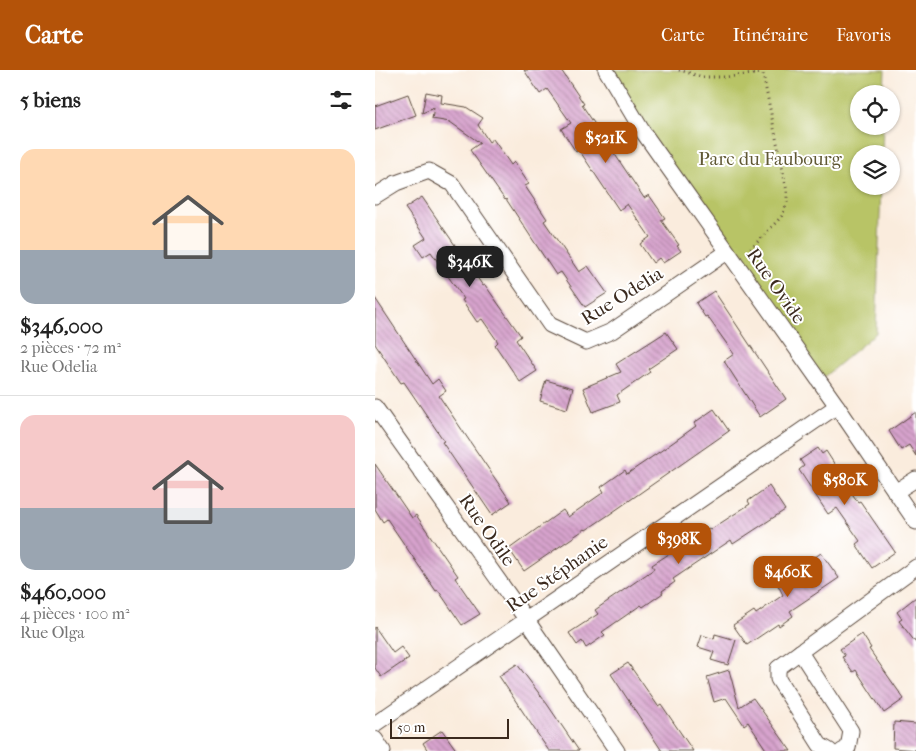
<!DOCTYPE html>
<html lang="fr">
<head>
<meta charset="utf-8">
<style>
	body { margin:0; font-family:"IM FELL French Canon",serif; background:#f6f6f6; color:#222; height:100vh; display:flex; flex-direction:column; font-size:19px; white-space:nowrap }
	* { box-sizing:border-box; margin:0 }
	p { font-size:16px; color:#767676 }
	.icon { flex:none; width:28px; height:28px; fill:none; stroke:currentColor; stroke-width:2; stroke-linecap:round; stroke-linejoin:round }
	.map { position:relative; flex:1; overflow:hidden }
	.side { display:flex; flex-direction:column; background:#fff; width:375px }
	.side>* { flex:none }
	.controls { position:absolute; left:475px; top:15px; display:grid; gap:10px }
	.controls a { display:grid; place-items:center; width:50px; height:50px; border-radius:50%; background:#fff; box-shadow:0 1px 4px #0004; font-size:25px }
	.scale { position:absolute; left:15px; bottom:12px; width:119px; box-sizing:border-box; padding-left:5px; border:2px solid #3b2a1e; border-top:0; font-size:14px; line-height:18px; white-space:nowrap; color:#3b2a1e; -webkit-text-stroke:4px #fff; paint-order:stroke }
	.price { position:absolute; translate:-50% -42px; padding:0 11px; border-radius:10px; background:#b45309; color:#fff; font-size:16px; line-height:32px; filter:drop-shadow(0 1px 2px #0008) }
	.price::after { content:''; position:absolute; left:50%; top:30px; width:15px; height:11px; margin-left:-8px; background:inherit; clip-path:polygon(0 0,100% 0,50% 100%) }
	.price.on { background:#222; color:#fff }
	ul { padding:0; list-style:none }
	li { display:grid; align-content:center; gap:10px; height:265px; padding:0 20px }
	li+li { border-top:1px solid #e0e0e0 }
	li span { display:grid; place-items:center; height:155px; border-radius:15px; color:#555 }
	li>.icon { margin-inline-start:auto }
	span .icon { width:90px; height:90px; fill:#fffc; stroke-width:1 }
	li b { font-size:21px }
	h2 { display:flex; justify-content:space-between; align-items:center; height:60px; padding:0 20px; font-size:21px }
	header { display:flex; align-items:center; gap:30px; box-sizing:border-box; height:70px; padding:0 25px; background:#b45309; color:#fff }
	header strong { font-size:24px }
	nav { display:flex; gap:28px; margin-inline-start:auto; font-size:18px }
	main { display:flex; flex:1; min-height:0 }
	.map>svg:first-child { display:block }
	.green { fill:#b8c466; stroke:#7a7742 }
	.building { fill:url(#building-back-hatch) }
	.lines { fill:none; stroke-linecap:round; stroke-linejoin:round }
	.street-casing { stroke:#58473b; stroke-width:17 }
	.path { stroke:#58473b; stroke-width:3; stroke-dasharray:1 4; stroke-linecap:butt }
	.street { stroke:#fff; stroke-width:15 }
	.labels { text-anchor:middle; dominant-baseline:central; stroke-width:4; stroke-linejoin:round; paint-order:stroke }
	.park-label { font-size:19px; fill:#605834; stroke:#fff }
	.street-label { font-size:19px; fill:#3b2a1e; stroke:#fff }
</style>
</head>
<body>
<header>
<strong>Carte</strong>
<nav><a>Carte</a><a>Itinéraire</a><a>Favoris</a></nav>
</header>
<main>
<section class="side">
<h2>5 biens<svg class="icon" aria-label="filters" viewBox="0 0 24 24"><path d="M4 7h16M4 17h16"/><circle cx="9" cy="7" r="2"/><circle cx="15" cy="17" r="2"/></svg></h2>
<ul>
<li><span style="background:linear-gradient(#ffd9b3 65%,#9aa5b1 0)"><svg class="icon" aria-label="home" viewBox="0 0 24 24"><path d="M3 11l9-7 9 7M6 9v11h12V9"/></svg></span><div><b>$346,000</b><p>2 pièces · 72 m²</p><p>Rue Odelia</p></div></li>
<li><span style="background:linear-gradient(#f6c9c9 60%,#9aa5b1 0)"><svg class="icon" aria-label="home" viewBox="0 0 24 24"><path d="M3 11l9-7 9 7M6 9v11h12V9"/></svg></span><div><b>$460,000</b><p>4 pièces · 100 m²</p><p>Rue Olga</p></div></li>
</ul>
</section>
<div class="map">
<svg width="541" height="681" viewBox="0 0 541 681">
	<defs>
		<pattern id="building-back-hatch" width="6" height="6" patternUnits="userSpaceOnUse" patternTransform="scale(1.25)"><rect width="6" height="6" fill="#d7a3cd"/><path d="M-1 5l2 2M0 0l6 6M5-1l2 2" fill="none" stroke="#b085a6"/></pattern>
	</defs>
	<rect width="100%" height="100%" fill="#fff"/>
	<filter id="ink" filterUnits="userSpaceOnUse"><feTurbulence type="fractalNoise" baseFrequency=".02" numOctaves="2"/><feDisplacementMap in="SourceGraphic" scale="10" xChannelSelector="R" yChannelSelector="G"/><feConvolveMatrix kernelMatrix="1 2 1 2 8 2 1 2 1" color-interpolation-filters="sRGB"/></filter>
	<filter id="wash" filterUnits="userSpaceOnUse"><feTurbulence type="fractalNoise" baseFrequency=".0096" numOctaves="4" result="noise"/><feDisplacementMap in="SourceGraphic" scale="20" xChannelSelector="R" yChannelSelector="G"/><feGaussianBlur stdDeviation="1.12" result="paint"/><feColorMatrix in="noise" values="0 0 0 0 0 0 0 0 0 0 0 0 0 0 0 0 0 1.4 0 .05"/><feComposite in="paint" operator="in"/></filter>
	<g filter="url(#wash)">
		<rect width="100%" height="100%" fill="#faecdd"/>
		<path class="green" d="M231,0H510L509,24H484V56H508L507,84H484V116H506L501,263L444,311Z"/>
		<g id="blocks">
			<g class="building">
				<path d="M149,0H186L209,34L207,35L269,128L274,125L290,148L286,150L304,175L302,176L306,181L288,193L284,188L278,193L265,174L275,167L252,134L244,140L204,80L201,82L186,59L196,53L172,19L165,24Z"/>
				<path d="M51,22L67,25L66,33L91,37L108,48L103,55L114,72L118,69L136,95L139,92L154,114L150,116L172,149L169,151L204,202L213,196L232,223L210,237L186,202L181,205L131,129L130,130L95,80L105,73L75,52L57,49L59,38L47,43Z"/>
				<path d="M33,24L41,45L0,60V36Z"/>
				<path d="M47,127L108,216L110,215L146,266L141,270L162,301L145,312L120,275L123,272L107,249L102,252L87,230L89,229L56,182L48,187L40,175L51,168L30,138Z"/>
				<path d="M339,221L411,329L385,347L349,291L359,284L332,246L330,247L321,233Z"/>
				<path d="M0,228L57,314L63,309L71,321L64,326L136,432L117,445L67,372L69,371L29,312L26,313L0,274Z"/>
				<path d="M291,262L303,279L273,299L275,302L242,325L245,332L218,342L208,318L246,302L241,294Z"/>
				<path d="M171,310L198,318L192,339L165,331Z"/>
				<path d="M339,339L354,361L235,444L211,460L210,459L149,501L134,479L188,440L193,447L229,422L226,417L250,400L252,404L293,376L321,356L319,353Z"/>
				<path d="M541,342V386L534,375L526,380L514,361Z"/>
				<path d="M443,378L447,384L451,381L460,395L458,397L483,432L485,431L520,482L497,498L481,474L485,471L462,438L453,444L424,400L429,396L425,390Z"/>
				<path d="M0,394L37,448L41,445L65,480L83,506L80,508L105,544L87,555L63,520L61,521L12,449L8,452L0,439Z"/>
				<path d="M394,416L410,440L358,474L356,470L298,509L300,512L287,521L288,523L268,537L266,535L227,562L230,565L211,578L207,571L202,575L194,563L223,544L220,540L279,499L277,495L334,458L335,460L375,434L373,431Z"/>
				<path d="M446,483L464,508L415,541L418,546L404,556L403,554L372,575L358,555L379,541L381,544L408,525L402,513Z"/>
				<path d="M541,527V573L524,551L527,549L522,542Z"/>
				<path d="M0,557L18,583L26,577L34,588L6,607L0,598Z"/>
				<path d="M340,564L361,570L353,595L336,590L339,582L323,577L327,565L339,569Z"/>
				<path d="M487,564L496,578L494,579L529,629L509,643L481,600L478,602L467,587L470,586L465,579Z"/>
				<path d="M253,593L283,636L286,634L318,681H287L236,604Z"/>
				<path d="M142,594L172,634L204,681H174L124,606Z"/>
				<path d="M354,600L364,637L378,628L416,681H392L373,652L369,655L351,628L339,632L332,607Z"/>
				<path d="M519,652L541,654V680L518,678Z"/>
				<path d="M67,660L82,681H53L48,673Z"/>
			</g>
		</g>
	</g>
	<g filter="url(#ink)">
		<use href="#blocks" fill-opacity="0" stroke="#58473b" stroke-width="1"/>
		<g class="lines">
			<g class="street-casing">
				<g id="street">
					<path d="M231,0L268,62L462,336L541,452"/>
					<path d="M0,126L21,113L54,101L77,114L175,255L211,272L237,261L352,182"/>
					<path d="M0,337L151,549L242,681"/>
					<path d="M520,422L541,409"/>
					<path d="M425,582L476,661L473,678L467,681"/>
					<path d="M0,654L462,336"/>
					<path d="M0,669L8,681"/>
					<path d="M455,681L445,675L403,609V598L541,497"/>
				</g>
			</g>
			<g class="path">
				<path d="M304,0L328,7H351L387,3"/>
				<path d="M372,183L407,146L412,133V121L387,0"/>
			</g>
			<use href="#street" class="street"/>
		</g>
	</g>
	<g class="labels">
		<g class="park-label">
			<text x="395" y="89">Parc du Faubourg</text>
		</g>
		<g class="street-label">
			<text transform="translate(401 216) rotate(55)">Rue Ovide</text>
			<text transform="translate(247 226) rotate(-32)">Rue Odelia</text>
			<text transform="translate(112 460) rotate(55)">Rue Odile</text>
			<text transform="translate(182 504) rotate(-35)">Rue Stéphanie</text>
		</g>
	</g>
</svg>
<div class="controls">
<a><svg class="icon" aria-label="locate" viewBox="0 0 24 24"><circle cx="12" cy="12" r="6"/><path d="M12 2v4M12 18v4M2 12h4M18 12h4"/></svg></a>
<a><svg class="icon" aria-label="layers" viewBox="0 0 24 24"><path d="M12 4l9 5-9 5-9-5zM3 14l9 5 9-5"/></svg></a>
</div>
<div class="scale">50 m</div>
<b class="price" style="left:231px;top:94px">$521K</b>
<b class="price on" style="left:95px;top:218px">$346K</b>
<b class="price" style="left:470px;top:436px">$580K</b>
<b class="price" style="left:304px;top:495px">$398K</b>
<b class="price" style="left:413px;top:528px">$460K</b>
</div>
</main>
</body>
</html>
